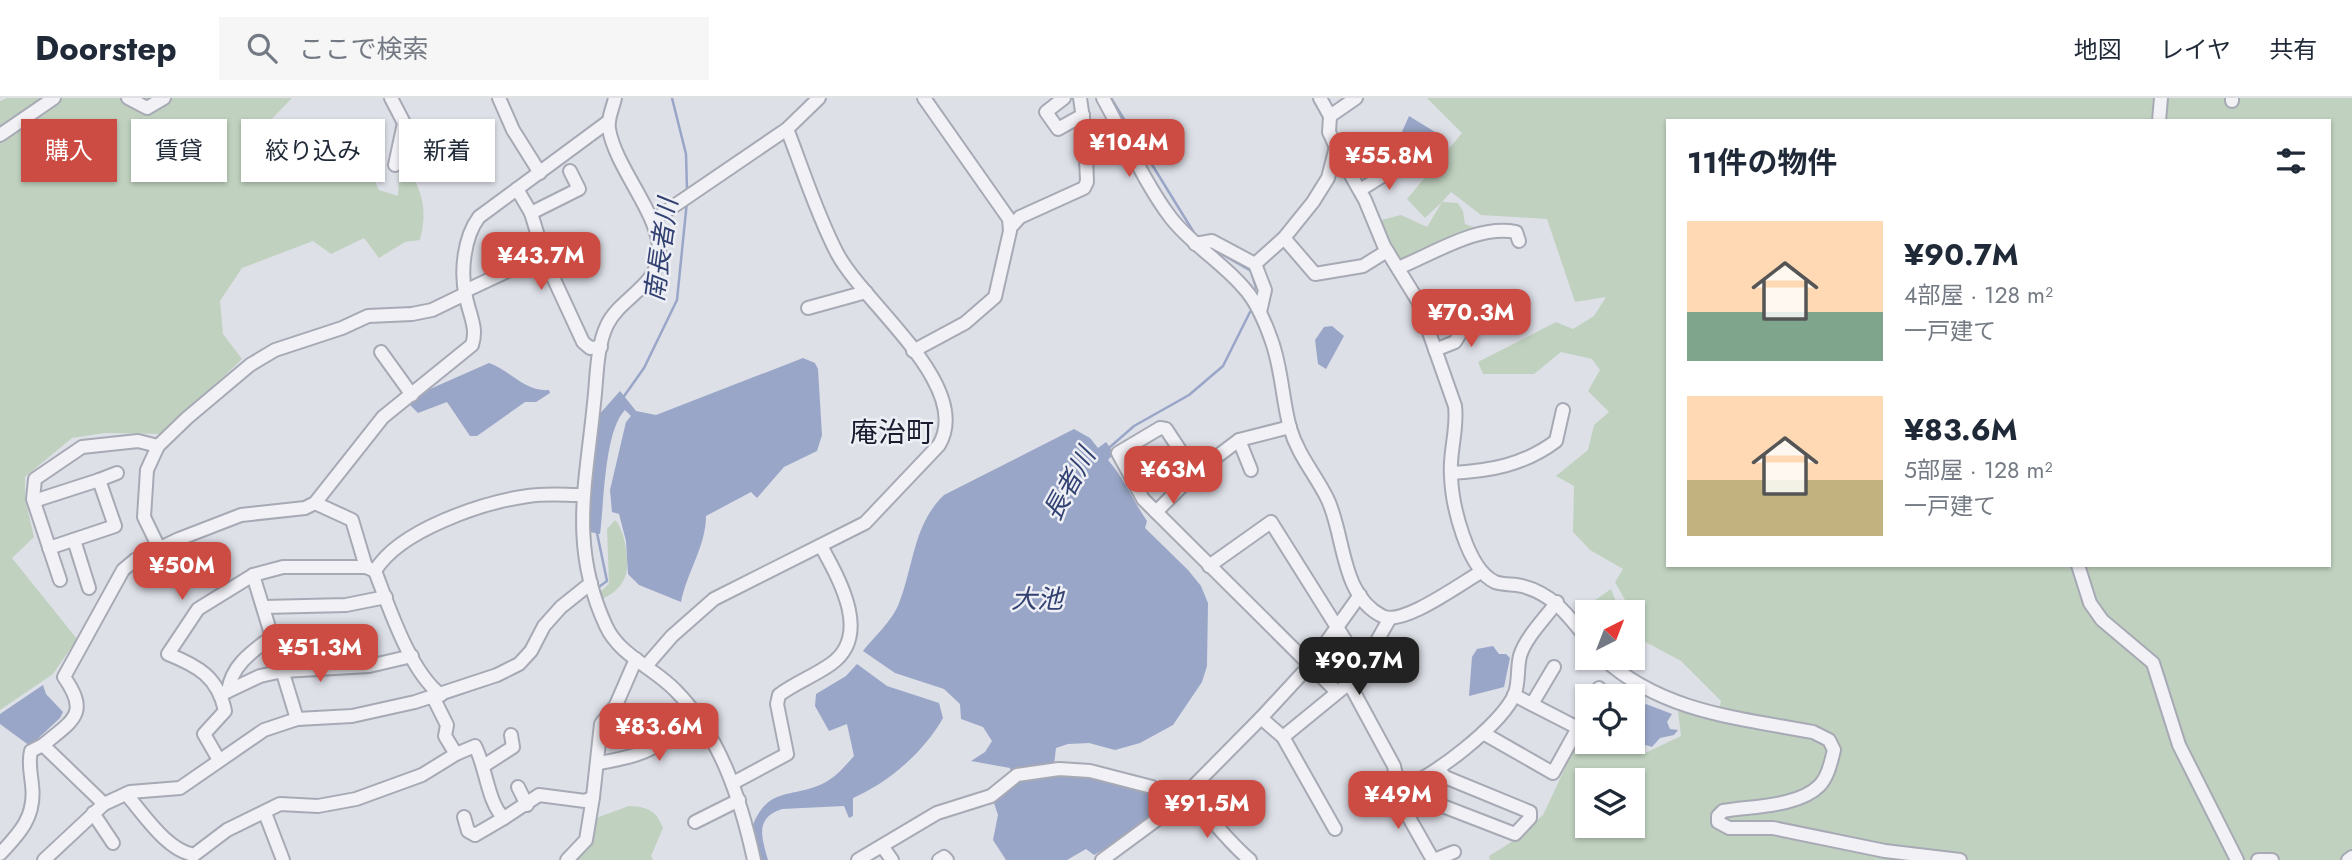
<!DOCTYPE html>
<html lang="ja">
<head>
<meta charset="utf-8">
<style>
	body { margin:0; font-family:Jost,"Noto Sans JP",sans-serif; background:#f6f6f7; color:#1f2937; height:100vh; display:flex; flex-direction:column; font-size:26px; white-space:nowrap }
	* { box-sizing:border-box; margin:0 }
	p { font-size:23px; color:#747a83 }
	.icon { flex:none; width:38px; height:38px; fill:none; stroke:currentColor; stroke-width:2; stroke-linecap:round; stroke-linejoin:round }
	.map { position:relative; flex:1; overflow:hidden }
	.drawer { position:absolute; left:1666px; top:21px; width:665px; height:448px; display:flex; flex-direction:column; background:#fff; border-radius:0px; box-shadow:0 2px 5px #0004 }
	.drawer>* { flex:none }
	.banner { position:absolute; left:21px; top:21px; width:665px; height:63px; display:flex; gap:14px }
	.needle { width:46px; rotate:42deg }
	.buttons { position:absolute; left:1575px; top:502px; display:grid; gap:14px }
	.buttons a { display:grid; place-items:center; width:70px; height:70px; border-radius:0px; background:#fff; box-shadow:0 2px 5px #0004; font-size:35px }
	.price { position:absolute; translate:-50% -60px; padding:0 16px; border-radius:14px; background:#cc4b43; color:#fff; font-size:23px; line-height:46px; filter:drop-shadow(0 2px 4px #0008) }
	.price::after { content:''; position:absolute; left:50%; top:42px; width:21px; height:16px; margin-left:-10px; background:inherit; clip-path:polygon(0 0,100% 0,50% 100%) }
	.price.active { background:#222; color:#fff }
	ul { padding:0; list-style:none }
	li { display:flex; align-items:center; gap:21px; height:175px; padding:0 21px }
	li span { display:grid; place-items:center; flex:none; width:196px; height:140px; border-radius:0px; color:#555 }
	li>.icon { margin-inline-start:auto }
	span .icon { width:84px; height:84px; fill:#fffc; stroke-width:1 }
	li b { font-size:30px }
	h2 { display:flex; justify-content:space-between; align-items:center; height:84px; padding:0 21px; font-size:30px }
	.pill { padding:0 24px; border-radius:0px; background:#fff; box-shadow:0 2px 5px #0004; font-size:24px; line-height:63px }
	.pill.active { background:#cc4b43; color:#fff }
	header { display:flex; align-items:center; gap:42px; box-sizing:border-box; height:98px; padding:0 35px; background:#fff; border-bottom:2px solid #e0e1e3 }
	header strong { font-size:33px }
	nav { display:flex; gap:38px; margin-inline-start:auto; font-size:24px }
	.search { width:490px; height:63px; background:#f6f6f7; display:flex; align-items:center; gap:18px; box-sizing:border-box; padding:0 24px; border-radius:0px; color:#747a83; font-size:26px }
	.map>svg:first-child { display:block }
	.green { fill:#c0d1bf; fill-rule:evenodd }
	.water { fill:#99a6c7 }
	.lines { fill:none; stroke-linecap:round; stroke-linejoin:round }
	.stream { stroke:#99a6c7; stroke-width:2.5 }
	.minor-casing { stroke:#a7aab5; stroke-width:16 }
	.minor { stroke:#f1f1f6; stroke-width:12 }
	.labels { text-anchor:middle; dominant-baseline:central; stroke-width:5; stroke-linejoin:round; paint-order:stroke }
	.water-label { font-size:26px; font-style:italic; fill:#324171; stroke:#edeff5 }
	.quarter-label { font-size:28px; fill:#1a1d2f; stroke:#edeff5 }
</style>
</head>
<body>
<header>
<strong>Doorstep</strong>
<div class="search"><svg class="icon" aria-label="search" viewBox="0 0 24 24"><circle cx="10" cy="10" r="6"/><path d="M15 15l6 6"/></svg>ここで検索</div>
<nav><a>地図</a><a>レイヤ</a><a>共有</a></nav>
</header>
<div class="map">
<svg width="2352" height="762" viewBox="0 0 2352 762">
	<rect width="100%" height="100%" fill="#dee0e8"/>
	<g class="green">
		<path d="M7,0H292L265,28L310,35L363,59L379,92L398,98L399,73L408,71C424,96 427,113 420,142L405,144L379,160L364,140L331,156L313,143L242,170L220,203L223,236L242,261L164,336L105,335L72,340L25,379V400L34,439L12,460L77,541L53,576L0,612V3Z"/>
		<path d="M1427,0H2352V762H1490L1489,758L1513,743L1543,717L1576,647L1628,644L1643,656L1681,638L1678,613L1717,621L1721,603L1681,563L1636,539L1633,550V514H1625V502L1615,484L1623,471L1590,452L1573,434L1574,388L1556,378L1588,352L1594,327L1609,314L1588,293L1600,272L1592,261L1561,254L1534,276H1483L1478,264L1556,224L1573,231L1594,218L1606,199L1575,204L1547,121L1481,117L1451,94L1442,104L1458,105L1463,113L1465,126L1476,130L1402,165L1389,149L1381,122L1401,117L1427,129L1442,104L1425,120L1407,101L1462,35ZM1668,23H2329V467H1668ZM1587,682H1633V728H1587Z"/>
		<path d="M615,422C624,430 630,463 626,476C623,488 612,497 600,502L599,495L609,486L607,431Z"/>
		<path d="M1611,491L1620,514H1587V520L1581,512Z"/>
		<path d="M629,708C648,709 656,712 663,730L651,758L653,762H575L593,741L596,720Z"/>
	</g>
	<g class="water">
		<path d="M1409,18L1435,34L1441,49L1416,61L1407,60L1398,43Z"/>
		<path d="M1332,228L1344,238L1326,271L1318,266L1315,242L1324,229Z"/>
		<path d="M803,260L815,265L818,271L822,337L817,353L784,369L757,400L751,394L706,418C706,448 687,474 681,504L639,487L628,476L626,443L619,416L612,414L610,392L626,324L631,318L625,312C604,333 604,408 600,436L590,434L588,412L597,319L620,293L636,313L656,317Z"/>
		<path d="M489,265C510,272 525,294 549,292L550,295L536,304H525L477,338H470L447,304L418,315L410,307L430,291Z"/>
		<path d="M1074,331L1090,340L1098,350L1106,344L1114,355L1108,362C1125,381 1133,403 1147,423L1145,430L1188,472L1201,488L1208,505L1207,568L1202,584L1173,627L1140,645L1115,652L1089,645L1068,646L1056,650L1054,667L1011,675L1010,670L971,663L985,654L992,643L983,629L961,621L960,606L944,591L895,575L863,553C874,539 893,522 899,505C914,467 913,427 944,397Z"/>
		<path d="M1493,548L1499,556H1506L1510,560L1504,589L1469,598L1472,559L1477,551Z"/>
		<path d="M857,566L887,588L939,605L943,620C924,654 888,685 853,700V718L849,720L844,708L782,711C754,720 762,740 768,762H762L752,729C768,687 792,701 824,685C836,679 845,668 854,658L847,626L829,633L815,608L816,596L846,578Z"/>
		<path d="M43,587L46,596L63,614L60,620L30,648L0,626V616Z"/>
		<path d="M1646,606L1672,616L1667,624L1670,631L1678,632L1674,637L1660,640L1652,649L1646,647L1642,650L1639,643L1634,642L1642,610Z"/>
		<path d="M1047,676C1088,676 1132,680 1166,703C1152,728 1118,743 1094,757L1086,751L1067,762H1006L993,742L998,717L993,702L1019,681Z"/>
	</g>
	<g class="lines">
		<g class="stream">
			<path d="M672,0L686,56L687,93"/>
			<path d="M1111,0L1196,138"/>
			<path d="M1215,152L1251,173L1256,190"/>
			<path d="M622,301L644,270L677,202L687,103"/>
			<path d="M1110,349L1134,328L1189,297L1223,268L1250,214"/>
			<path d="M596,491L607,483L597,435"/>
			<path d="M443,602L489,586"/>
			<path d="M291,629L309,626"/>
		</g>
		<g class="minor-casing">
			<g id="minor">
				<path d="M128,0L147,10L164,0"/>
				<path d="M391,0L404,25L395,67"/>
				<path d="M499,0L513,32L540,75"/>
				<path d="M615,0C613,10 607,21 609,31C616,72 662,118 659,157C657,188 619,201 607,227C596,250 597,281 594,305C586,387 569,448 606,528C619,557 654,570 675,592C720,637 741,702 754,762"/>
				<path d="M1064,0L1046,14L1058,31L1083,17"/>
				<path d="M1103,0C1124,38 1145,86 1171,120C1192,147 1222,164 1244,190C1257,204 1265,224 1271,241C1282,270 1282,301 1290,330C1298,357 1315,376 1327,400C1345,436 1340,497 1382,518C1402,529 1461,485 1481,474"/>
				<path d="M1320,0L1330,18L1329,34L1339,56L1365,102L1384,148L1418,203L1455,308C1458,332 1449,354 1451,378C1452,407 1467,471 1495,484C1503,487 1514,486 1522,488C1553,496 1568,517 1587,541"/>
				<path d="M2232,0V3"/>
				<path d="M1330,18L1356,0"/>
				<path d="M2159,23L2161,0"/>
				<path d="M0,37L54,0"/>
				<path d="M517,91L531,115L546,164L583,244L590,250L601,249"/>
				<path d="M1360,92L1400,67"/>
				<path d="M531,115L579,91L570,73"/>
				<path d="M652,123L787,31L819,0"/>
				<path d="M1010,130L1020,119L1084,90L1087,84L1085,34L1080,0"/>
				<path d="M1284,140L1313,104L1328,80L1336,49"/>
				<path d="M1195,146L1212,143L1255,166L1265,192L1260,214"/>
				<path d="M1255,166L1284,140L1315,176L1363,168L1387,153"/>
				<path d="M1398,170C1433,156 1478,126 1516,134L1519,143"/>
				<path d="M465,193L544,156"/>
				<path d="M808,210L866,194"/>
				<path d="M1435,252L1455,244L1461,234L1458,222"/>
				<path d="M913,253L965,225L995,199L1010,133L1009,121L924,0"/>
				<path d="M381,254L412,297"/>
				<path d="M1290,329L1239,342L1195,375L1166,331L1160,330L1118,355L1143,401L1337,594"/>
				<path d="M1239,342L1251,372"/>
				<path d="M1451,375C1490,373 1524,367 1556,343L1563,312"/>
				<path d="M99,382L117,375"/>
				<path d="M34,403L99,382L115,428L49,450"/>
				<path d="M315,405L352,422L366,469"/>
				<path d="M1156,414L1195,375"/>
				<path d="M74,442L89,490"/>
				<path d="M160,452L144,419L147,372L158,348L187,320L250,267L275,252L342,230L368,218L412,216L432,212L465,196"/>
				<path d="M2078,467L2090,505L2102,522L2153,565L2179,647L2237,762"/>
				<path d="M1209,468L1271,424L1357,561L1364,566"/>
				<path d="M253,477L297,621"/>
				<path d="M60,482L33,401L35,381L82,349L138,343L158,348"/>
				<path d="M264,509L346,507L386,499"/>
				<path d="M1603,560C1662,614 1738,620 1813,634L1829,642L1834,652C1831,664 1828,679 1819,688C1798,709 1751,708 1723,713L1718,718V724L1729,730H1773L1885,753L1960,762"/>
				<path d="M646,568L672,538L714,501L865,425L939,347C974,288 863,205 837,155C817,117 803,72 787,31"/>
				<path d="M1349,585L1394,668L1399,691C1429,683 1504,625 1515,595C1519,584 1517,570 1520,558C1525,540 1546,519 1557,504"/>
				<path d="M228,593C232,566 253,553 273,538"/>
				<path d="M222,596L260,578L283,573L369,568L412,558"/>
				<path d="M441,597C410,574 389,509 375,473C399,432 484,404 528,398C546,395 565,397 583,397"/>
				<path d="M1595,598L1599,590"/>
				<path d="M433,599L447,627L445,638L456,656L475,648C486,669 488,706 504,720L539,697L585,703L593,699L601,626L616,607L636,561"/>
				<path d="M1532,606L1554,569"/>
				<path d="M1261,620L1283,639L1335,731"/>
				<path d="M1578,630L1587,613"/>
				<path d="M1483,635L1553,675L1578,630L1514,597"/>
				<path d="M1283,639L1349,585L1365,564L1390,520"/>
				<path d="M219,662L204,636L225,613C218,579 198,568 168,556L198,511L253,477L283,469H366L375,473"/>
				<path d="M599,665C621,661 650,656 667,640L660,626"/>
				<path d="M485,667L513,649L511,637"/>
				<path d="M1438,671L1445,679L1530,714V720L1515,736L1440,707"/>
				<path d="M733,685L787,656L777,606L779,597C795,585 814,578 831,566C872,537 839,481 821,448"/>
				<path d="M518,689L527,707"/>
				<path d="M1399,691L1403,709L1433,762"/>
				<path d="M1187,695C1209,717 1226,742 1250,762"/>
				<path d="M126,696C144,716 166,752 194,757L227,732L280,706L318,708L356,701L422,677L456,656"/>
				<path d="M104,706L43,647C73,622 90,616 64,579L123,472L135,462L179,441L241,417L305,410L315,405L383,319L472,247C478,230 469,216 466,199C460,174 464,139 479,119L609,23"/>
				<path d="M93,715L113,745"/>
				<path d="M265,715L283,762"/>
				<path d="M464,719L468,733L475,737L504,720"/>
				<path d="M695,724L739,702"/>
				<path d="M882,748L892,762"/>
				<path d="M0,756C20,735 36,718 32,687C31,675 28,665 31,653L43,647"/>
				<path d="M44,762L104,706L130,694L180,690L264,632L297,621L352,618L415,604L497,577L519,566L531,553L544,528L561,509L591,485"/>
				<path d="M567,762L586,742L593,699"/>
				<path d="M858,762L937,715L991,698L1017,677L1059,671L1090,673L1152,689L1176,707"/>
				<path d="M939,762L944,759L947,762"/>
				<path d="M1102,762L1170,712L1261,620L1310,567L1360,497"/>
				<path d="M1434,762L1454,754"/>
				<path d="M2258,762H2272"/>
				<path d="M2348,762L2352,759"/>
			</g>
		</g>
		<use href="#minor" class="minor"/>
	</g>
	<g class="labels">
		<g class="water-label">
			<text transform="translate(661 152) rotate(-82)">南長者川</text>
			<text transform="translate(1069 386) rotate(-61)">長者川</text>
			<text x="1037" y="501">大池</text>
		</g>
		<g class="quarter-label">
			<text x="892" y="334">庵治町</text>
		</g>
	</g>
</svg>
<div class="buttons">
<a><svg class="needle" viewBox="-14 -14 28 28"><path d="M0-13l5 13h-10z" fill="#e53935"/><path d="M0 13l5-13h-10z" fill="#747a83"/></svg></a>
<a><svg class="icon" aria-label="locate" viewBox="0 0 24 24"><circle cx="12" cy="12" r="6"/><path d="M12 2v4M12 18v4M2 12h4M18 12h4"/></svg></a>
<a><svg class="icon" aria-label="layers" viewBox="0 0 24 24"><path d="M12 4l9 5-9 5-9-5zM3 14l9 5 9-5"/></svg></a>
</div>
<b class="price" style="left:1129px;top:81px">¥104M</b>
<b class="price" style="left:1389px;top:94px">¥55.8M</b>
<b class="price" style="left:541px;top:194px">¥43.7M</b>
<b class="price" style="left:1471px;top:251px">¥70.3M</b>
<b class="price" style="left:1173px;top:408px">¥63M</b>
<b class="price" style="left:182px;top:504px">¥50M</b>
<b class="price" style="left:320px;top:586px">¥51.3M</b>
<b class="price active" style="left:1359px;top:599px">¥90.7M</b>
<b class="price" style="left:659px;top:665px">¥83.6M</b>
<b class="price" style="left:1398px;top:733px">¥49M</b>
<b class="price" style="left:1207px;top:742px">¥91.5M</b>
<div class="banner">
<a class="pill active">購入</a>
<a class="pill">賃貸</a>
<a class="pill">絞り込み</a>
<a class="pill">新着</a>
</div>
<section class="drawer">
<h2>11件の物件<svg class="icon" aria-label="filters" viewBox="0 0 24 24"><path d="M4 7h16M4 17h16"/><circle cx="9" cy="7" r="2"/><circle cx="15" cy="17" r="2"/></svg></h2>
<ul>
<li><span style="background:linear-gradient(#ffd9b3 65%,#7fa58c 0)"><svg class="icon" aria-label="home" viewBox="0 0 24 24"><path d="M3 11l9-7 9 7M6 9v11h12V9"/></svg></span><div><b>¥90.7M</b><p>4部屋 · 128 m²</p><p>一戸建て</p></div></li>
<li><span style="background:linear-gradient(#ffd9b3 60%,#c2b280 0)"><svg class="icon" aria-label="home" viewBox="0 0 24 24"><path d="M3 11l9-7 9 7M6 9v11h12V9"/></svg></span><div><b>¥83.6M</b><p>5部屋 · 128 m²</p><p>一戸建て</p></div></li>
</ul>
</section>
</div>
</body>
</html>
